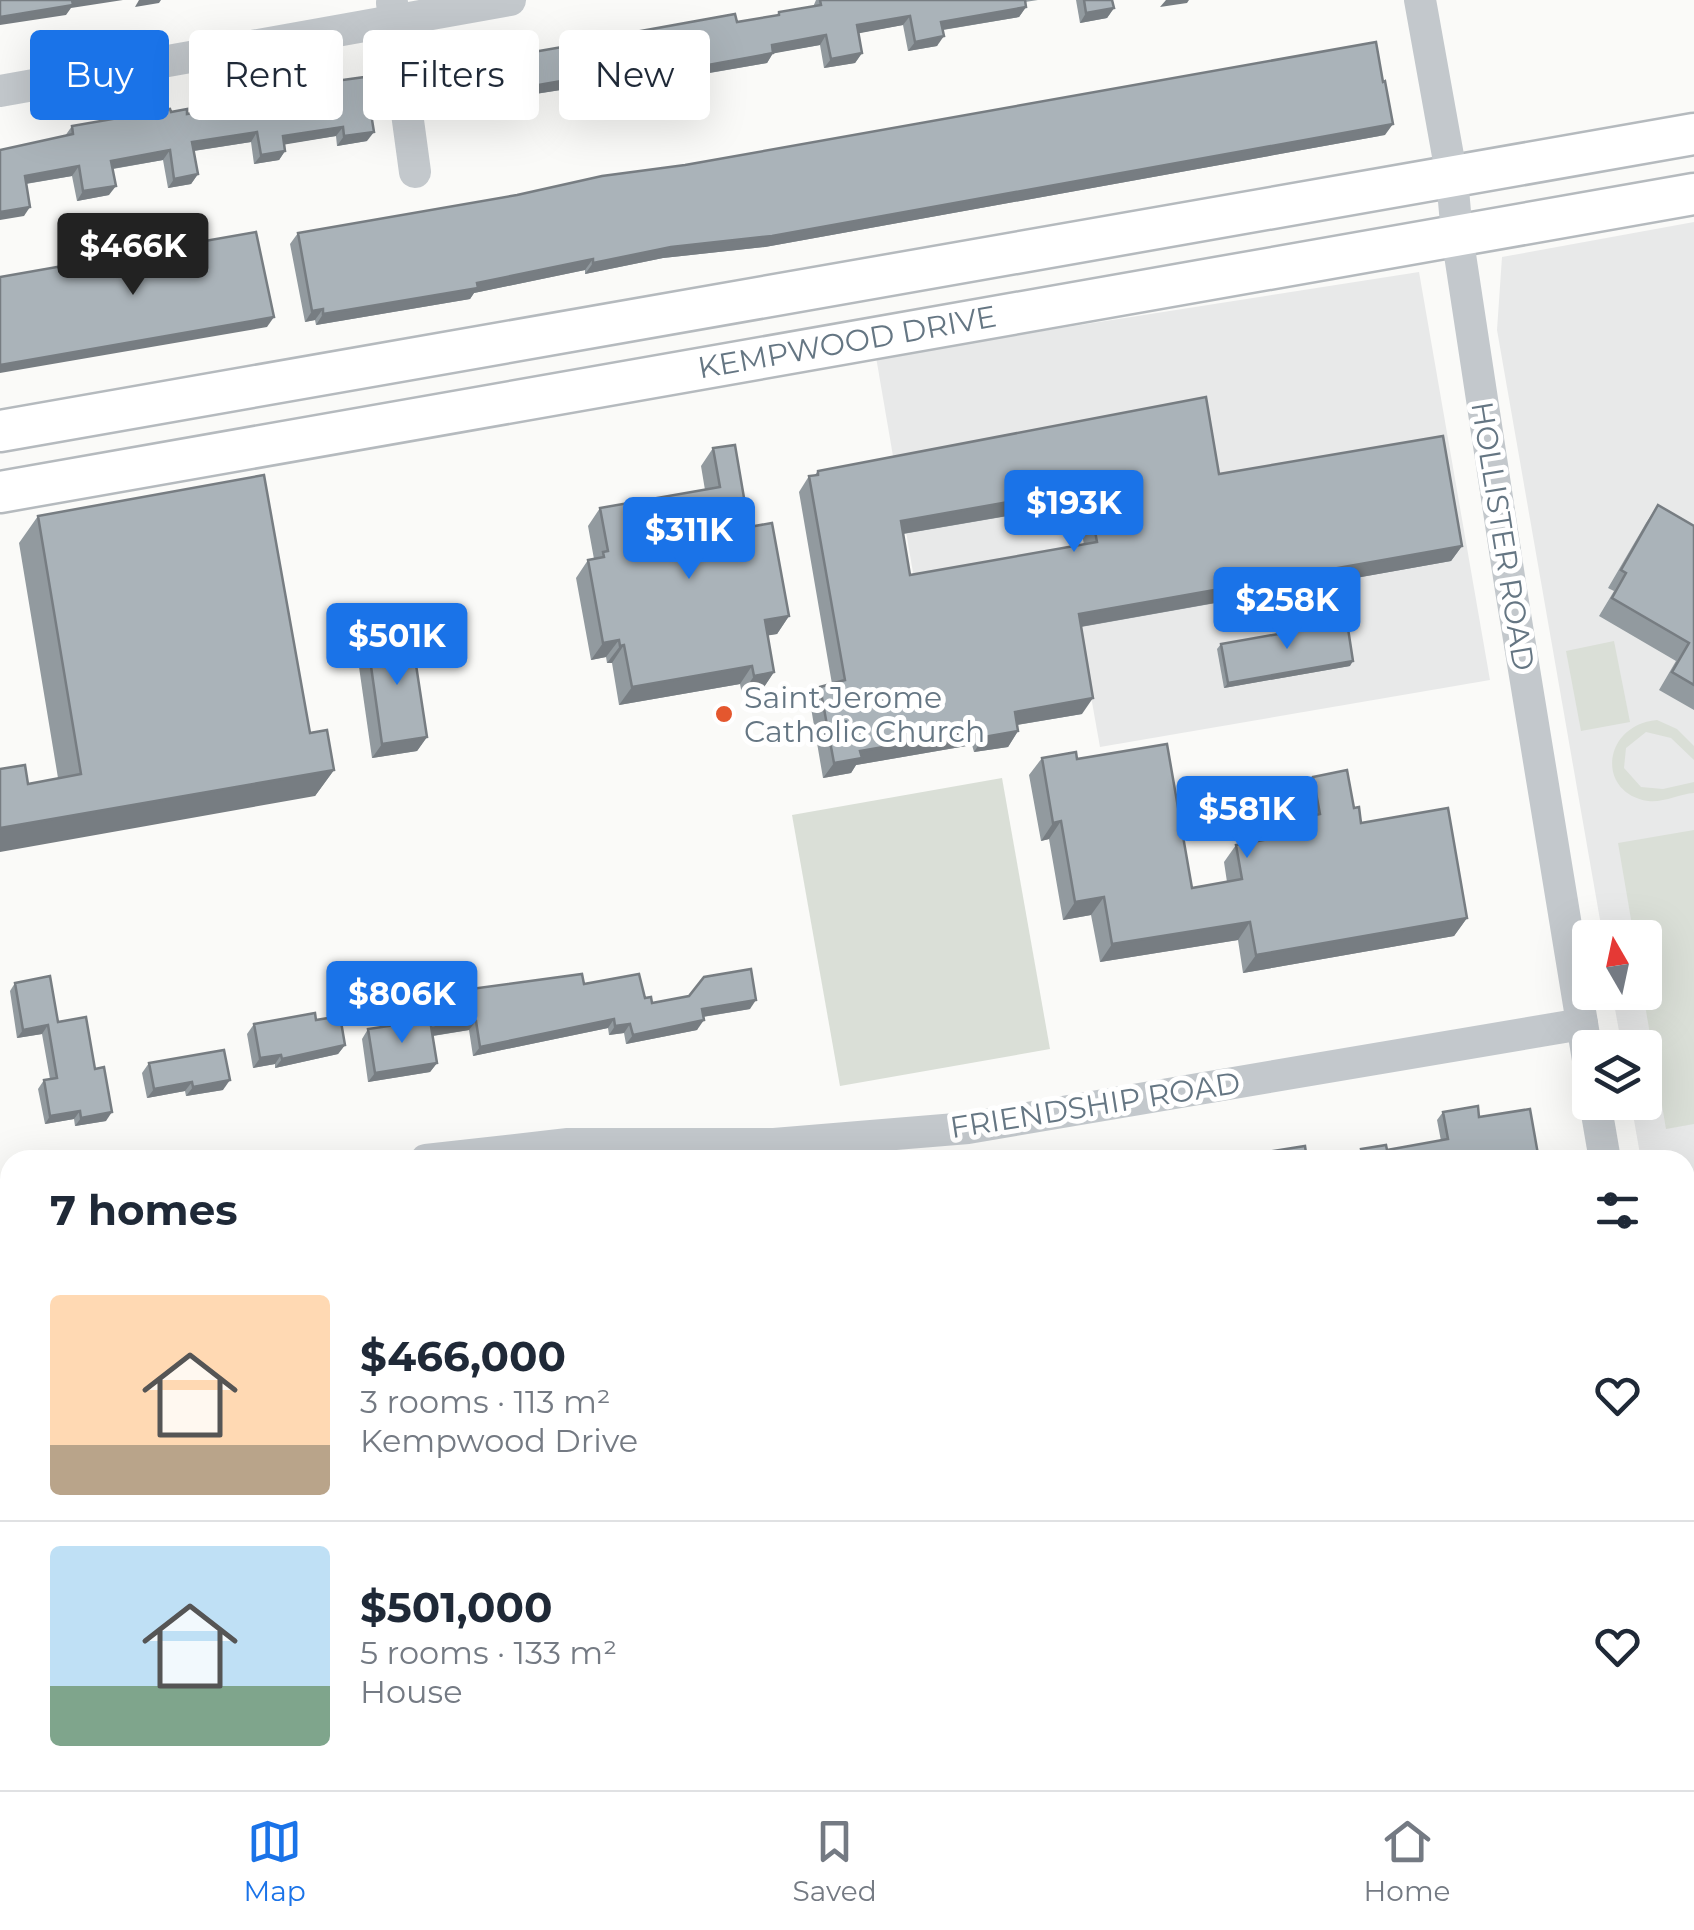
<!DOCTYPE html>
<html lang="en">
<head>
<meta charset="utf-8">
<style>
	body { margin:0; font-family:Montserrat,sans-serif; background:#f6f6f7; color:#1f2937; height:100vh; display:flex; flex-direction:column; font-size:38px; white-space:nowrap }
	* { box-sizing:border-box; margin:0 }
	p { font-size:32px; color:#747a83 }
	.icon { flex:none; width:55px; height:55px; fill:none; stroke:currentColor; stroke-width:2; stroke-linecap:round; stroke-linejoin:round }
	.map { position:relative; flex:1; overflow:hidden }
	.panel { position:absolute; left:0px; top:1150px; width:1695px; height:640px; display:flex; flex-direction:column; background:#fff; border-radius:30px 30px 0 0; box-shadow:0 10px 40px #0002 }
	.panel>* { flex:none }
	.top-card { position:absolute; left:30px; top:30px; width:1000px; height:90px; display:flex; gap:20px }
	.needle { width:65px; rotate:351deg }
	.tools { position:absolute; left:1572px; top:920px; display:grid; gap:20px }
	.tools a { display:grid; place-items:center; width:90px; height:90px; border-radius:10px; background:#fff; box-shadow:0 10px 40px #0002; font-size:50px }
	.price { position:absolute; translate:-50% -85px; padding:0 22px; border-radius:10px; background:#1a73e8; color:#fff; font-size:32px; line-height:65px; filter:drop-shadow(0 2px 5px #0008) }
	.price::after { content:''; position:absolute; left:50%; top:60px; width:30px; height:22px; margin-left:-15px; background:inherit; clip-path:polygon(0 0,100% 0,50% 100%) }
	.price.current { background:#222; color:#fff }
	ul { padding:0; list-style:none }
	li { display:flex; align-items:center; gap:30px; height:250px; padding:0 50px }
	li+li { border-top:2px solid #e0e1e3 }
	li span { display:grid; place-items:center; flex:none; width:280px; height:200px; border-radius:10px; color:#555 }
	li>.icon { margin-inline-start:auto }
	span .icon { width:120px; height:120px; fill:#fffc; stroke-width:1 }
	li b { font-size:42px }
	h2 { display:flex; justify-content:space-between; align-items:center; height:120px; padding:0 50px; font-size:42px }
	.chip { padding:0 35px; border-radius:10px; background:#fff; box-shadow:0 10px 40px #0002; font-size:35px; line-height:90px }
	.chip.current { background:#1a73e8; color:#fff }
	.tab-bar { display:flex; justify-content:space-around; align-items:center; height:140px; border-top:2px solid #e0e1e3; background:#fff; font-size:28px; color:#747a83 }
	.tab-bar a { display:grid; justify-items:center; gap:5px }
	.tab-bar .current { color:#1a73e8 }
	.map>svg:first-child { display:block }
	.built { fill:#e8e9e9 }
	.green { fill:#dadfd7 }
	.lines { fill:none; stroke-linecap:round; stroke-linejoin:round }
	.major-casing { stroke:#b5babe; stroke-width:45 }
	.minor { stroke:#c3c8cc; stroke-width:32 }
	.major { stroke:#fff; stroke-width:40 }
	.wall { fill:#929a9f; fill-rule:evenodd }
	.shaded-wall { fill:#777d82 }
	.building { fill:#aab3b9; stroke:#777d82; stroke-width:2.5; fill-rule:evenodd }
	.poi-dot { fill:#e4572e; stroke:#fff; stroke-width:4 }
	.labels { text-anchor:middle; dominant-baseline:central; stroke-width:10; stroke-linejoin:round; paint-order:stroke }
	.street-label { font-size:30px; fill:#657683; stroke:#fff }
	.poi-label { font-size:30px; fill:#657683; stroke:#fff; text-anchor:start }
</style>
</head>
<body>
<div class="map">
<svg width="1694" height="1790" viewBox="0 0 1694 1790">
	<rect width="100%" height="100%" fill="#fafaf8"/>
	<g class="built">
		<path d="M1694,222V1306L1685,1308V1160H1641L1631,1103L1645,1102V1048L1622,1047L1612,993L1645,992V938L1603,937L1497,330L1502,257Z"/>
		<path d="M1419,272L1490,680L1100,747L1080,635L928,660L876,357Z"/>
	</g>
	<g class="green">
		<path d="M1614,641L1630,722L1581,731L1566,651Z"/>
		<path d="M1657,720L1677,729L1694,746V760L1671,738L1646,732L1626,748L1624,768L1641,787L1663,789L1694,782V793C1679,794 1663,803 1648,801C1595,792 1603,725 1657,720Z"/>
		<path d="M1002,778L1050,1049L840,1086L792,815Z"/>
		<path d="M1694,830V1124L1666,1129L1643,993L1645,938L1634,937L1618,843Z"/>
		<path d="M1694,1306V1465H1690L1685,1429V1308Z"/>
		<path d="M10,1597V1764L0,1765V1599Z"/>
	</g>
	<g class="lines">
		<g class="major-casing">
			<g id="major">
				<path d="M0,431L1694,134"/>
				<path d="M0,492L1694,194"/>
			</g>
		</g>
		<g class="minor">
			<path d="M1420,0L1452,178L1457,235L1511,590L1590,1072"/>
			<path d="M392,3L415,172"/>
			<path d="M0,91L510,0"/>
			<path d="M1595,1102L1605,1160"/>
			<path d="M426,1160L568,1144H774L968,1128L1582,1024"/>
			<path d="M0,1234L10,1233"/>
			<path d="M1685,1646L1694,1700"/>
			<path d="M97,1780L99,1790"/>
			<path d="M724,1780L726,1790"/>
			<path d="M1039,1780L1041,1790"/>
		</g>
		<use href="#major" class="major"/>
	</g>
	<g class="wall">
		<path d="M816,0H1038L1025,2L1026,7L1019,17L943,30L937,46L908,51L903,25L858,33L862,53L855,63L824,68L820,45L773,53L767,63L687,77L688,83L682,93L658,97L656,87L611,95L605,104L570,110L567,89L523,96L524,101L517,110L485,115L483,103L443,110L437,79L444,69L476,64L483,54L516,55L562,47L567,40L737,22L777,15L779,12L813,7Z"/>
		<path d="M1076,0H1112L1114,8L1107,18L1080,23Z"/>
		<path d="M335,81L367,141L337,146L336,136L284,144L285,151L279,160L254,164L251,142L194,151L198,174L191,184L168,188L163,160L113,169L109,195L77,201L72,176L26,184L24,216L0,150L65,136L72,126L171,112L187,114L219,109L224,102L330,89Z"/>
		<path d="M1385,135L765,247L663,258L585,274V270L474,293L470,299L316,325L315,320L305,322L290,244L298,233Z"/>
		<path d="M713,448L789,616L777,634L768,635L774,672L762,690L742,694L740,684L619,705L612,663H607L606,657L591,660L576,578L588,560L594,559L588,526L600,508L705,490L701,466Z"/>
		<path d="M818,471L1219,474L1462,546L1451,561L1081,627L1082,714L1017,725L1018,731L1008,747L974,752L972,745L856,765L851,773L823,778L810,702L820,687L832,684L799,492L809,476H814ZM1077,504L1084,545L910,575L903,534Z"/>
		<path d="M1658,505L1694,526V710L1659,690L1676,661L1599,616L1614,591L1608,588L1646,523Z"/>
		<path d="M38,516L310,733L334,770L315,796L28,784L58,778L19,543Z"/>
		<path d="M367,638L427,737L417,751L372,758L357,653Z"/>
		<path d="M1221,644L1350,666L1224,688L1217,649Z"/>
		<path d="M1042,758L1077,759L1192,888L1227,882L1224,862L1236,845L1299,834L1306,823L1300,794L1313,777L1354,808L1361,823L1467,918L1454,936L1243,973L1238,940L1100,962L1091,915L1063,920L1049,839L1041,841L1029,775Z"/>
		<path d="M15,983L58,1022L95,1069L106,1121L75,1126L74,1119L45,1124L38,1089L44,1080L50,1079L42,1034L17,1038L10,991Z"/>
		<path d="M584,984L645,998L652,1003L750,1009L703,1017L697,1030L626,1044L624,1033L609,1035L608,1028L473,1056L469,1030L433,1036L437,1063L430,1072L368,1082L362,1039L368,1029L422,1021L419,1004L426,995Z"/>
		<path d="M316,1020L345,1045L338,1054L275,1068V1064L253,1068L247,1034L254,1024Z"/>
		<path d="M149,1063L223,1090L186,1096L185,1091L147,1098L142,1073Z"/>
		<path d="M1443,1112L1479,1117L1539,1160H1356L1355,1157L1361,1149L1387,1150L1441,1141L1437,1120Z"/>
		<path d="M155,1780H221L223,1790H157Z"/>
		<path d="M494,1780H539L541,1790H495Z"/>
		<path d="M604,1780H654L656,1790H606Z"/>
		<path d="M808,1780H860L809,1790Z"/>
		<path d="M934,1780H981L983,1790H936Z"/>
		<path d="M1120,1780H1167L1165,1783L1166,1790H1121Z"/>
		<path d="M1243,1780H1287L1288,1790H1245Z"/>
		<path d="M1402,1780H1488L1490,1789L1489,1790H1404Z"/>
	</g>
	<g class="shaded-wall">
		<path d="M72,0H123L71,8L66,15L0,25V17Z"/>
		<path d="M139,0H161L159,3L135,7Z"/>
		<path d="M1166,0H1189L1187,3L1160,7Z"/>
		<path d="M1026,7L1019,17L935,31L941,22Z"/>
		<path d="M1114,8L1107,18L1080,23L1086,13Z"/>
		<path d="M910,16L903,25L850,35L857,25Z"/>
		<path d="M826,35L820,45L765,55L772,45Z"/>
		<path d="M944,36L937,46L908,51L915,42Z"/>
		<path d="M773,53L767,63L679,78L686,69Z"/>
		<path d="M862,53L855,63L824,68L831,59Z"/>
		<path d="M663,78L656,87L611,95L605,104L570,110L577,100L610,87Z"/>
		<path d="M573,79L567,89L515,97L521,88Z"/>
		<path d="M688,83L682,93L658,97L664,88Z"/>
		<path d="M490,93L483,103L443,110L449,100Z"/>
		<path d="M524,101L517,110L485,115L492,106Z"/>
		<path d="M1393,124L1385,135L765,247L663,258L585,274L593,263L671,247Z"/>
		<path d="M343,127L336,136L276,146L283,136Z"/>
		<path d="M257,132L251,142L186,152L192,142Z"/>
		<path d="M374,132L367,141L337,146L344,136Z"/>
		<path d="M170,150L163,160L105,170L111,161Z"/>
		<path d="M285,151L279,160L254,164L261,155Z"/>
		<path d="M79,166L72,176L18,185L25,176Z"/>
		<path d="M198,174L191,184L168,188L174,179Z"/>
		<path d="M116,186L109,195L77,201L83,191Z"/>
		<path d="M30,207L24,216L0,220V212Z"/>
		<path d="M593,259L585,270L474,293L470,299L316,325L323,314Z"/>
		<path d="M323,309L315,320L305,322L312,311Z"/>
		<path d="M274,317L267,327L0,373V365Z"/>
		<path d="M1087,488L1077,504L890,536L901,521Z"/>
		<path d="M1462,546L1451,561L1068,629L1079,614Z"/>
		<path d="M789,616L777,634L753,638L765,620Z"/>
		<path d="M619,640L606,657L591,660L603,643Z"/>
		<path d="M624,645L612,663H607L620,646Z"/>
		<path d="M1353,661L1350,666L1224,688L1228,683Z"/>
		<path d="M752,666L740,684L619,705L632,687Z"/>
		<path d="M774,672L762,690L742,694L754,676Z"/>
		<path d="M1093,698L1082,714L1004,727L1015,712Z"/>
		<path d="M983,730L972,745L856,765L851,773L823,778L834,763L860,751Z"/>
		<path d="M1018,731L1008,747L974,752L984,737Z"/>
		<path d="M427,737L417,751L372,758L382,744Z"/>
		<path d="M334,770L315,796L0,852V828Z"/>
		<path d="M1061,821L1049,839L1041,841L1053,823Z"/>
		<path d="M1104,897L1091,915L1063,920L1075,902Z"/>
		<path d="M1467,918L1454,936L1243,973L1256,955Z"/>
		<path d="M1250,922L1238,940L1100,962L1112,944Z"/>
		<path d="M756,1000L750,1009L695,1018L702,1009Z"/>
		<path d="M614,1019L608,1028L473,1056L480,1047Z"/>
		<path d="M704,1020L697,1030L626,1044L633,1035Z"/>
		<path d="M476,1021L469,1030L425,1037L431,1028Z"/>
		<path d="M630,1024L624,1033L609,1035L615,1026Z"/>
		<path d="M48,1025L42,1034L17,1038L23,1030Z"/>
		<path d="M345,1045L338,1054L275,1068L282,1059Z"/>
		<path d="M281,1055L275,1064L253,1068L260,1058Z"/>
		<path d="M437,1063L430,1072L368,1082L375,1073Z"/>
		<path d="M230,1080L223,1090L186,1096L193,1087Z"/>
		<path d="M192,1082L185,1091L147,1098L154,1089Z"/>
		<path d="M80,1111L74,1119L45,1124L50,1116Z"/>
		<path d="M112,1112L106,1121L75,1126L81,1118Z"/>
		<path d="M325,1783L341,1788L340,1790H320Z"/>
		<path d="M1261,1783L1256,1790H1248L1252,1784Z"/>
	</g>
	<g class="building">
		<path d="M0,0H72L73,5L0,17Z"/>
		<path d="M820,0H1025L1026,7L941,22L944,36L915,42L910,16L857,25L862,53L831,59L826,35L772,45L773,53L686,69L688,83L664,88L663,78L610,87L612,94L577,100L573,79L521,88L524,101L492,106L490,93L449,100L444,69L485,62L483,54L515,49L516,55L568,46L567,40L601,34L602,38L735,14L737,22L779,15V12L821,5Z"/>
		<path d="M1084,0H1112L1114,8L1086,13Z"/>
		<path d="M1376,42L1383,82L1385,81L1393,124L772,236L671,247L593,263V259L477,283L478,288L323,314V309L312,311L298,233L517,195L602,176L685,165Z"/>
		<path d="M365,77L374,132L344,136L343,127L283,136L285,151L261,155L257,132L192,142L198,174L174,179L170,150L111,161L116,186L83,191L79,166L25,176L30,207L0,212V150L73,134L72,126L170,109L171,112L187,109V114L225,108L224,102L336,88L335,81Z"/>
		<path d="M256,232L274,317L0,365V277Z"/>
		<path d="M1206,397L1219,474L1443,436L1462,546L1079,614L1093,698L1015,712L1018,731L984,737L983,730L860,751L862,758L834,763L820,687L845,680L809,476L818,475V471ZM1087,488L1097,542L910,575L901,521Z"/>
		<path d="M735,445L749,527L772,523L789,616L765,620L774,672L754,676L752,666L632,687L624,645L620,646L619,640L603,643L588,560L604,557L603,552L608,551L600,508L720,487L713,448Z"/>
		<path d="M264,475L310,733L327,730L334,770L0,828V769L25,765L28,784L81,774L38,516Z"/>
		<path d="M1658,505L1694,526V685L1672,672L1689,643L1612,598L1626,573L1621,570Z"/>
		<path d="M1347,622L1353,661L1228,683L1221,644Z"/>
		<path d="M411,632L427,737L382,744L367,638Z"/>
		<path d="M1167,744L1192,888L1242,879L1236,845L1313,831L1311,816L1320,814L1313,777L1347,770L1354,808L1359,807L1361,823L1448,808L1467,918L1256,955L1250,922L1112,944L1104,897L1075,902L1061,821L1053,823L1042,758L1076,752L1077,759Z"/>
		<path d="M751,969L756,1000L702,1009L704,1020L633,1035L630,1024L615,1026L614,1019L480,1047L476,1021L431,1028L426,995L582,974L584,984L639,974L645,998L651,997L652,1003L689,996L704,977Z"/>
		<path d="M50,976L58,1022L86,1017L95,1069L104,1067L112,1112L81,1118L80,1111L50,1116L44,1080L57,1078L48,1025L23,1030L15,983Z"/>
		<path d="M315,1013L316,1020L340,1016L345,1045L282,1059L281,1055L260,1058L254,1024Z"/>
		<path d="M430,1020L437,1063L375,1073L368,1029Z"/>
		<path d="M224,1050L230,1080L193,1087L192,1082L154,1089L149,1063Z"/>
		<path d="M1478,1106L1479,1117L1530,1109L1539,1160H1363L1361,1149L1386,1145L1387,1150L1448,1139L1443,1112Z"/>
		<path d="M1305,1146L1307,1160H1256L1255,1158L1267,1156V1152Z"/>
		<path d="M10,1775V1780H40L41,1790H0V1776Z"/>
		<path d="M163,1780H221L223,1790H165Z"/>
		<path d="M295,1780H344L341,1788L325,1783L326,1790H292Z"/>
		<path d="M502,1780H539L541,1790H503Z"/>
		<path d="M613,1780H654L656,1790H614Z"/>
		<path d="M816,1780H860L862,1790H807L817,1788Z"/>
		<path d="M942,1780H981L983,1790H944Z"/>
		<path d="M1128,1780H1165L1166,1790H1130Z"/>
		<path d="M1252,1780H1287L1288,1790H1262L1261,1783L1252,1784Z"/>
		<path d="M1410,1780H1488L1490,1789L1412,1790Z"/>
	</g>
	<circle class="poi-dot" cx="724" cy="714" r="10"/>
	<g class="labels">
		<g class="street-label">
			<text transform="translate(847 342) rotate(-10)">KEMPWOOD DRIVE</text>
			<text transform="translate(1503 536) rotate(81)">HOLLISTER ROAD</text>
			<text transform="translate(1095 1105) rotate(-9)">FRIENDSHIP ROAD</text>
		</g>
		<g class="poi-label">
			<text x="744" y="697">Saint Jerome<tspan x="744" dy="34">Catholic Church</tspan></text>
		</g>
	</g>
</svg>
<div class="tools">
<a><svg class="needle" viewBox="-14 -14 28 28"><path d="M0-13l5 13h-10z" fill="#e53935"/><path d="M0 13l5-13h-10z" fill="#747a83"/></svg></a>
<a><svg class="icon" aria-label="layers" viewBox="0 0 24 24"><path d="M12 4l9 5-9 5-9-5zM3 14l9 5 9-5"/></svg></a>
</div>
<b class="price current" style="left:133px;top:298px">$466K</b>
<b class="price" style="left:1074px;top:555px">$193K</b>
<b class="price" style="left:689px;top:582px">$311K</b>
<b class="price" style="left:1287px;top:652px">$258K</b>
<b class="price" style="left:397px;top:688px">$501K</b>
<b class="price" style="left:1247px;top:861px">$581K</b>
<b class="price" style="left:402px;top:1046px">$806K</b>
<div class="top-card">
<a class="chip current">Buy</a>
<a class="chip">Rent</a>
<a class="chip">Filters</a>
<a class="chip">New</a>
</div>
<section class="panel">
<h2>7 homes<svg class="icon" aria-label="filters" viewBox="0 0 24 24"><path d="M4 7h16M4 17h16"/><circle cx="9" cy="7" r="2"/><circle cx="15" cy="17" r="2"/></svg></h2>
<ul>
<li><span style="background:linear-gradient(#ffd9b3 75%,#b9a48a 0)"><svg class="icon" aria-label="home" viewBox="0 0 24 24"><path d="M3 11l9-7 9 7M6 9v11h12V9"/></svg></span><div><b>$466,000</b><p>3 rooms · 113 m²</p><p>Kempwood Drive</p></div><svg class="icon" aria-label="heart" viewBox="0 0 24 24"><path d="M12 20l-8-8c-3-5 5-10 8-4 3-6 11-1 8 4z"/></svg></li>
<li><span style="background:linear-gradient(#bfe0f5 70%,#7fa58c 0)"><svg class="icon" aria-label="home" viewBox="0 0 24 24"><path d="M3 11l9-7 9 7M6 9v11h12V9"/></svg></span><div><b>$501,000</b><p>5 rooms · 133 m²</p><p>House</p></div><svg class="icon" aria-label="heart" viewBox="0 0 24 24"><path d="M12 20l-8-8c-3-5 5-10 8-4 3-6 11-1 8 4z"/></svg></li>
</ul>
</section>
</div>
<nav class="tab-bar">
<a class="current"><svg class="icon" aria-label="map" viewBox="0 0 24 24"><path d="M3 6l6-2 6 2 6-2v14l-6 2-6-2-6 2zM9 4v14M15 6v14"/></svg>Map</a>
<a><svg class="icon" aria-label="saved" viewBox="0 0 24 24"><path d="M7 4h10v16l-5-4-5 4z"/></svg>Saved</a>
<a><svg class="icon" aria-label="home" viewBox="0 0 24 24"><path d="M3 11l9-7 9 7M6 9v11h12V9"/></svg>Home</a>
</nav>
</body>
</html>
